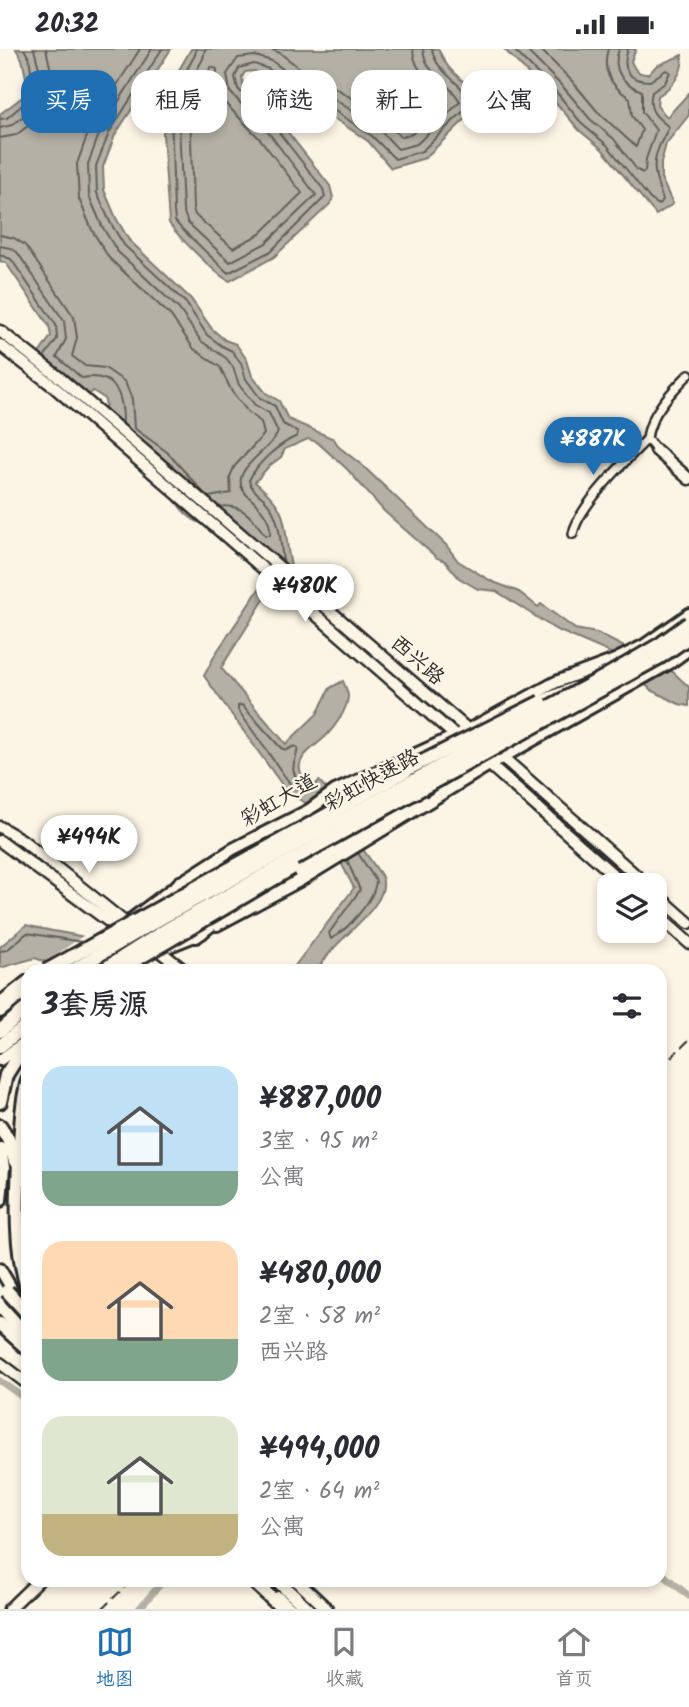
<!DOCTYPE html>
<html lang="zh">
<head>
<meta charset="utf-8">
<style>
	body { margin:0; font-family:Kalam,"LXGW WenKai TC",sans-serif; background:#f2f2f3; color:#2b2b33; height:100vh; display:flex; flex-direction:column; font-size:26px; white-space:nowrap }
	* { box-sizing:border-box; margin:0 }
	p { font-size:23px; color:#7c7c81 }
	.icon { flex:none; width:38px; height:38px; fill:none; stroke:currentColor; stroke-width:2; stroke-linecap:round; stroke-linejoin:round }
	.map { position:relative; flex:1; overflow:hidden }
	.panel { position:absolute; left:21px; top:915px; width:646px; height:623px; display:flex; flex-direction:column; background:#fff; border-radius:21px; box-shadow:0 4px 10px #0003 }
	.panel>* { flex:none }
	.top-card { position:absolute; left:21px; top:21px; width:648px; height:63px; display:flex; gap:14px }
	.fabs { position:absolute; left:597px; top:824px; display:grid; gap:14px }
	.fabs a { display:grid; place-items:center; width:70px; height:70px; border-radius:14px; background:#fff; box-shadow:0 4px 10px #0003; font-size:35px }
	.price { position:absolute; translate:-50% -60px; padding:0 16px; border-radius:24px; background:#fff; color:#222; font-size:23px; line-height:46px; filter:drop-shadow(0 2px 4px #0008) }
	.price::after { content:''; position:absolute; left:50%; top:42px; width:21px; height:16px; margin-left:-10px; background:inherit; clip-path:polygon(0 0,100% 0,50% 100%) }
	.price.current { background:#1f6fb2; color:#fff }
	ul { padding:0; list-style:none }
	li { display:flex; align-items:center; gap:21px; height:175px; padding:0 21px }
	li span { display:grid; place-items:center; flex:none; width:196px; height:140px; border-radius:21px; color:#555 }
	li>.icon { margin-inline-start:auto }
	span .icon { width:84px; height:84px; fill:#fffc; stroke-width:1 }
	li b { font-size:30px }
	h2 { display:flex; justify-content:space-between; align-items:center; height:84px; padding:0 21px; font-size:30px }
	.pill { padding:0 24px; border-radius:21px; background:#fff; box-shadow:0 4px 10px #0003; font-size:24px; line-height:63px }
	.pill.current { background:#1f6fb2; color:#fff }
	.status { display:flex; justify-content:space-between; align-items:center; height:49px; padding:0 35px; background:#fff; direction:ltr }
	.status svg { height:19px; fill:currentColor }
	.dock { display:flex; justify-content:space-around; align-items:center; height:98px; border-top:2px solid #e1e1e2; background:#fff; font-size:19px; color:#7c7c81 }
	.dock a { display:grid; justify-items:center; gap:4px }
	.dock .current { color:#1f6fb2 }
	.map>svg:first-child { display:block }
	.water { fill:#b4b0a5; stroke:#7d7b74; stroke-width:2 }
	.pier { fill:#fcf5e5 }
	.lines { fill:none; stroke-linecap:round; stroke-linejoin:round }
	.shore { stroke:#62605c; stroke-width:2 }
	.canal { stroke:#b4b0a5; stroke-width:7 }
	.street-casing { stroke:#2b2b2b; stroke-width:12 }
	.secondary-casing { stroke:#2b2b2b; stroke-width:15 }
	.primary-casing { stroke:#2b2b2b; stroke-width:16 }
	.highway-casing { stroke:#2b2b2b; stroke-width:18 }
	.street { stroke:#fcf5e5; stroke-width:7 }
	.secondary { stroke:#fcf5e5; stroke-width:10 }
	.primary { stroke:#fcf5e5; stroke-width:10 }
	.highway { stroke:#fcf5e5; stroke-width:12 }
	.rail { stroke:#2b2b2b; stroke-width:2; stroke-dasharray:10 5; stroke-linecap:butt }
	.highway-bridge-casing { stroke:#2b2b2b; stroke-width:18; stroke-linecap:butt }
	.highway-bridge { stroke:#fcf5e5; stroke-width:12 }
	.labels { text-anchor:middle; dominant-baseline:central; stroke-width:5; stroke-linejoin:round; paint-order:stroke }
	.street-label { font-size:21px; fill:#2b2b2b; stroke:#fcf5e5 }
</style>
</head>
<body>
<div class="status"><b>20:32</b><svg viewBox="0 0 49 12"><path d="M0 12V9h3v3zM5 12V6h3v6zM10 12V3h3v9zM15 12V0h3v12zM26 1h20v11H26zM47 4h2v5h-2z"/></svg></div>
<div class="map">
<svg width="689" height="1560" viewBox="0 0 689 1560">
	<rect width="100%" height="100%" fill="#fcf5e5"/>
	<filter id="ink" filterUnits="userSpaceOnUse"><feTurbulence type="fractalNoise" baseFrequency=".0143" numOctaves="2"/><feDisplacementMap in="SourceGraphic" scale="14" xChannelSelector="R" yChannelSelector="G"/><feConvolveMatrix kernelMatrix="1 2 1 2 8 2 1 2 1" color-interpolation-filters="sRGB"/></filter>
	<g filter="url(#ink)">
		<g class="water">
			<path d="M16,0H171L115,86L103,118L104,141L116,169L129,191L191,250L212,280L225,291L236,295L247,311L252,327L266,344L279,352L288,370L334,390L339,398L363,417L446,496L458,512L491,532L519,543L538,558L541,555L575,580L597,584L673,623L689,638V657L679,655L651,641L611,604L555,580L496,542L478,540L459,529L445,512L437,509L384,462L347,420L317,393L308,390L285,400L281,408L269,417L255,433C288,461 283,468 289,507C291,520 295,527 290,540L275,533L221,619L286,695L317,665L330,639L343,632C345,637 348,642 348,648C347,661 335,678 326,687C316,697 292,710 302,726C306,732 308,734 314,737L319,732L329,742L355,789L381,826C394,850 347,883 333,900C327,907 321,915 316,922H291L354,839L317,767L309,756L288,744L204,627L216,604L270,524L245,484L230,472C220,473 208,478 198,473C182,466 175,449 164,438C143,418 119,405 104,382L107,371L103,362L106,356L104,349L93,342L83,352L77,353L73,351V341L47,320L41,324L30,318L51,287L49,277L6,214L0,212V65L29,43L22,10Z"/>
			<path d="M191,0H438C442,7 445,14 450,20C462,33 476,39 479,57L425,109L391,119L368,92L326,64L292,47L265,26L254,22L245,23L242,28L243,35L279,72L330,137L333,149L330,155L274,208L230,232C219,229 176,185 169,174L163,85L164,63L159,56Z"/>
			<path d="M504,0H636L631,12C635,22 638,25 649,25L656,17L682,6C685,23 672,38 658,47L657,57L667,68L689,44V66L666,95L661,114V129L673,155L656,166L602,100L579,81L553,50Z"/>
			<path d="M26,876C68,888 122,886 152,922H72L35,909L0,919V898Z"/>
		</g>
		<path class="pier" d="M87,884L144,908L150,914L137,922H62L43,915Z"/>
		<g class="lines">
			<g class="shore">
				<path d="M140,0L90,78L77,115L79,150L92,181L109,209L171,267L194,300L220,318L232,343L248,363L261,373L264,385L234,418L230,428L231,444L209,448"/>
				<path d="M152,0L101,80L88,115L89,147L102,177L117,202L179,260L201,292L226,309L233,318L239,336L255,356L269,364L278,383C271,403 221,423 249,448C260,458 272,470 270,486H265C253,469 242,454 219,458"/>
				<path d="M162,0L109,84L96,117L97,144L110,173L124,196L186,254L207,286L222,297L232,302L241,314L246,330L260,349L275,357L283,375L298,383L297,387C278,396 259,412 249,431C251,443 264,447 270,457C281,475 280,493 283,512"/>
				<path d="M196,0L195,6L168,54L171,62L174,162L175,172L181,179L228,224L271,202L325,148L323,140L274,77L238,40L235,28L239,19L254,15L269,20L296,41L329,58L372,87L395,110L422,102L471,55C464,33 435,24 432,0"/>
				<path d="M205,0L203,10L178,54L183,161L188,174L230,213L266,194L316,146L268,83L230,43L227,25L238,9L255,7L272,12L300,33L334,50L378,79L398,100L417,95L460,53C452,34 425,27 423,0"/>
				<path d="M270,0L280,4L306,24L339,41L383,70L401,88L412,85L445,52C434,35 414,24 413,0"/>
				<path d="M513,0L558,45L583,76L607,96L650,150L659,156L663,151C650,117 652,109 669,78C656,68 647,61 652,43L665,34L670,23L666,21L650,32C628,32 621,20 628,0"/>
				<path d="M525,0L564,39L590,70L614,90L637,121L643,124L645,122L646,110L656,81L642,63V42C623,35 611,21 619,0"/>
				<path d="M540,0L572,32L597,62L636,98L642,81L632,67L630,49C612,38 601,22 608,0"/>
				<path d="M211,18L217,20L216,34L222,51L260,90L302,144L260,185L233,199L195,166L193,160L190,55Z"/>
				<path d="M0,70L7,69L35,45L29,9L24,0"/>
				<path d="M0,79L12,76L38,56L43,49L44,39L34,0"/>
				<path d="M0,89L16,86L45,64L52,56L55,40L46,0"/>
				<path d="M0,186L14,189L25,196L74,268L77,289L72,307L85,317L105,319L125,333L132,350L134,379L167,403L203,443"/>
				<path d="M0,197L10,199L17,203L64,272L66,290L57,308L82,329C116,323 123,346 123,374"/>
				<path d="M0,206L11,210L56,276L57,290L44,308"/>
				<path d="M242,656L281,699L286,701L295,697L298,699C295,717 288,716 300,736L299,740L293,739L238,661V657Z"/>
				<path d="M347,811L360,841L329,884L331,890C347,881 375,851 376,832L358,804"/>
				<path d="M0,902L7,901L27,884L82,893"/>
			</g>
			<g class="canal">
				<path d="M0,1332L28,1352"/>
				<path d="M660,1523L689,1547"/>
				<path d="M139,1560L164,1531"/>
			</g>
			<g class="street-casing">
				<g id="street">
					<path d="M656,401L647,390C649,366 672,342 689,325"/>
					<path d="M573,485C578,457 627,411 647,390"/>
				</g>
			</g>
			<g class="secondary-casing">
				<g id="secondary">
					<path d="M0,282L60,329L473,685"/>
					<path d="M0,296L53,337L459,690"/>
					<path d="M656,401L689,430"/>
					<path d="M499,705L647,836"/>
					<path d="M484,711L625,836"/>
					<path d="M0,778L22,791L133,880"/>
					<path d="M0,792L146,900"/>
					<path d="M654,843L689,874"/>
					<path d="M654,863L689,894"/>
					<path d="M153,897L185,922"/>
					<path d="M0,1314L28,1335"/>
					<path d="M9,1560L39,1531"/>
				</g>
			</g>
			<g class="primary-casing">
				<g id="primary">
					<path d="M133,869L180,834L233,800L309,761L335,742L468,681L556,633L615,611L643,597L689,565"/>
					<path d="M217,876L301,831L489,716L670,614L689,600"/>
					<path d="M162,900L202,884"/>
					<path d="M0,963L28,941"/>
					<path d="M0,1011L26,992"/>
					<path d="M0,1220L10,1237L14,1250"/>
					<path d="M296,1531L327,1560"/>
					<path d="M278,1548L291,1560"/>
				</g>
			</g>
			<g class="highway-casing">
				<g id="highway">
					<path d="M541,653L573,640"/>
					<path d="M180,834L202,827L221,816"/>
					<path d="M245,854L394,769L420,748"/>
					<path d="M196,887L223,866"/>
					<path d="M0,955L28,933"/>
					<path d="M0,982L28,958"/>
					<path d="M0,997L28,975"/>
					<path d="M28,1031C21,1057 21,1084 19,1112C17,1157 15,1199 28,1242"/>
					<path d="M0,1053L6,1026L28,991"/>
					<path d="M0,1077L8,1090L15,1112"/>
					<path d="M0,1100L3,1119L0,1151"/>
					<path d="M252,1531L283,1560"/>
					<path d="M277,1531L308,1560"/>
				</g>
			</g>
			<use href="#street" class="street"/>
			<use href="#secondary" class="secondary"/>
			<use href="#primary" class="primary"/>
			<use href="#highway" class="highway"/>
			<g class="rail">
				<path d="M660,1019L689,991"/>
				<path d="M102,1560L132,1531"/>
			</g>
			<g class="highway-bridge-casing">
				<g id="highway-bridge">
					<path d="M398,725L541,653"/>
					<path d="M46,922L406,722"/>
					<path d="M72,922L161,869L606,627L659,596L689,574"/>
					<path d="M101,922L167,880L660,608L689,588"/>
					<path d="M117,922L292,819"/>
					<path d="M7,1242L28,1265"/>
					<path d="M0,1257L28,1288"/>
					<path d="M0,1275L28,1300"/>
				</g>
			</g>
			<use href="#highway-bridge" class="highway-bridge"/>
		</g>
	</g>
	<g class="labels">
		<g class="street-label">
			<text transform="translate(417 612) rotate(41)">西兴路</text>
			<text transform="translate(372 732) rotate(-29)">彩虹快速路</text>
			<text transform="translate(279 752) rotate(-30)">彩虹大道</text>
		</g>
	</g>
</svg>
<div class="fabs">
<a><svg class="icon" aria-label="layers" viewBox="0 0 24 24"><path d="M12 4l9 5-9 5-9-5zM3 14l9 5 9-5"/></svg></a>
</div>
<b class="price current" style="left:593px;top:428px">¥887K</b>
<b class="price" style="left:305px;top:575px">¥480K</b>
<b class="price" style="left:89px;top:826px">¥494K</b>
<div class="top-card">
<a class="pill current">买房</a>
<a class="pill">租房</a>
<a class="pill">筛选</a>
<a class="pill">新上</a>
<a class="pill">公寓</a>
</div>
<section class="panel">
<h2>3套房源<svg class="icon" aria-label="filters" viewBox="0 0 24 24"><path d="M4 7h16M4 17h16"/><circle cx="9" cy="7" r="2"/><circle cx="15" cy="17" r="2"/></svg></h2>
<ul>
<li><span style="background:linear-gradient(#bfe0f5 75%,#7fa58c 0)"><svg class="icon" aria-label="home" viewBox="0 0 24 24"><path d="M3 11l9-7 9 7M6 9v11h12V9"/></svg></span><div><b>¥887,000</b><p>3室 · 95 m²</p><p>公寓</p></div></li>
<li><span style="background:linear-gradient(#ffd9b3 70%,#7fa58c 0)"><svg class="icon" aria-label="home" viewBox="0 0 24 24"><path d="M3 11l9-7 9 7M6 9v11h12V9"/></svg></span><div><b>¥480,000</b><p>2室 · 58 m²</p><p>西兴路</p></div></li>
<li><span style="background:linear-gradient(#dfe7d0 70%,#c2b280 0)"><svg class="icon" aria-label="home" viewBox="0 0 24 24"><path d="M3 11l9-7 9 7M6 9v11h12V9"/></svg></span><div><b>¥494,000</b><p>2室 · 64 m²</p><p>公寓</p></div></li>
</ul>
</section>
</div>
<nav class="dock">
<a class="current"><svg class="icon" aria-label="map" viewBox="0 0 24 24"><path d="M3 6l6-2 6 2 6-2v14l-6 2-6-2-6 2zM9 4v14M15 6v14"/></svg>地图</a>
<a><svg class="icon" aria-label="saved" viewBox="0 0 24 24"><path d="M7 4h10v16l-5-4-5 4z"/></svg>收藏</a>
<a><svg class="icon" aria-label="home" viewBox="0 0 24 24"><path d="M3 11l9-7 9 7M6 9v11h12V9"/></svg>首页</a>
</nav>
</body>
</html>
